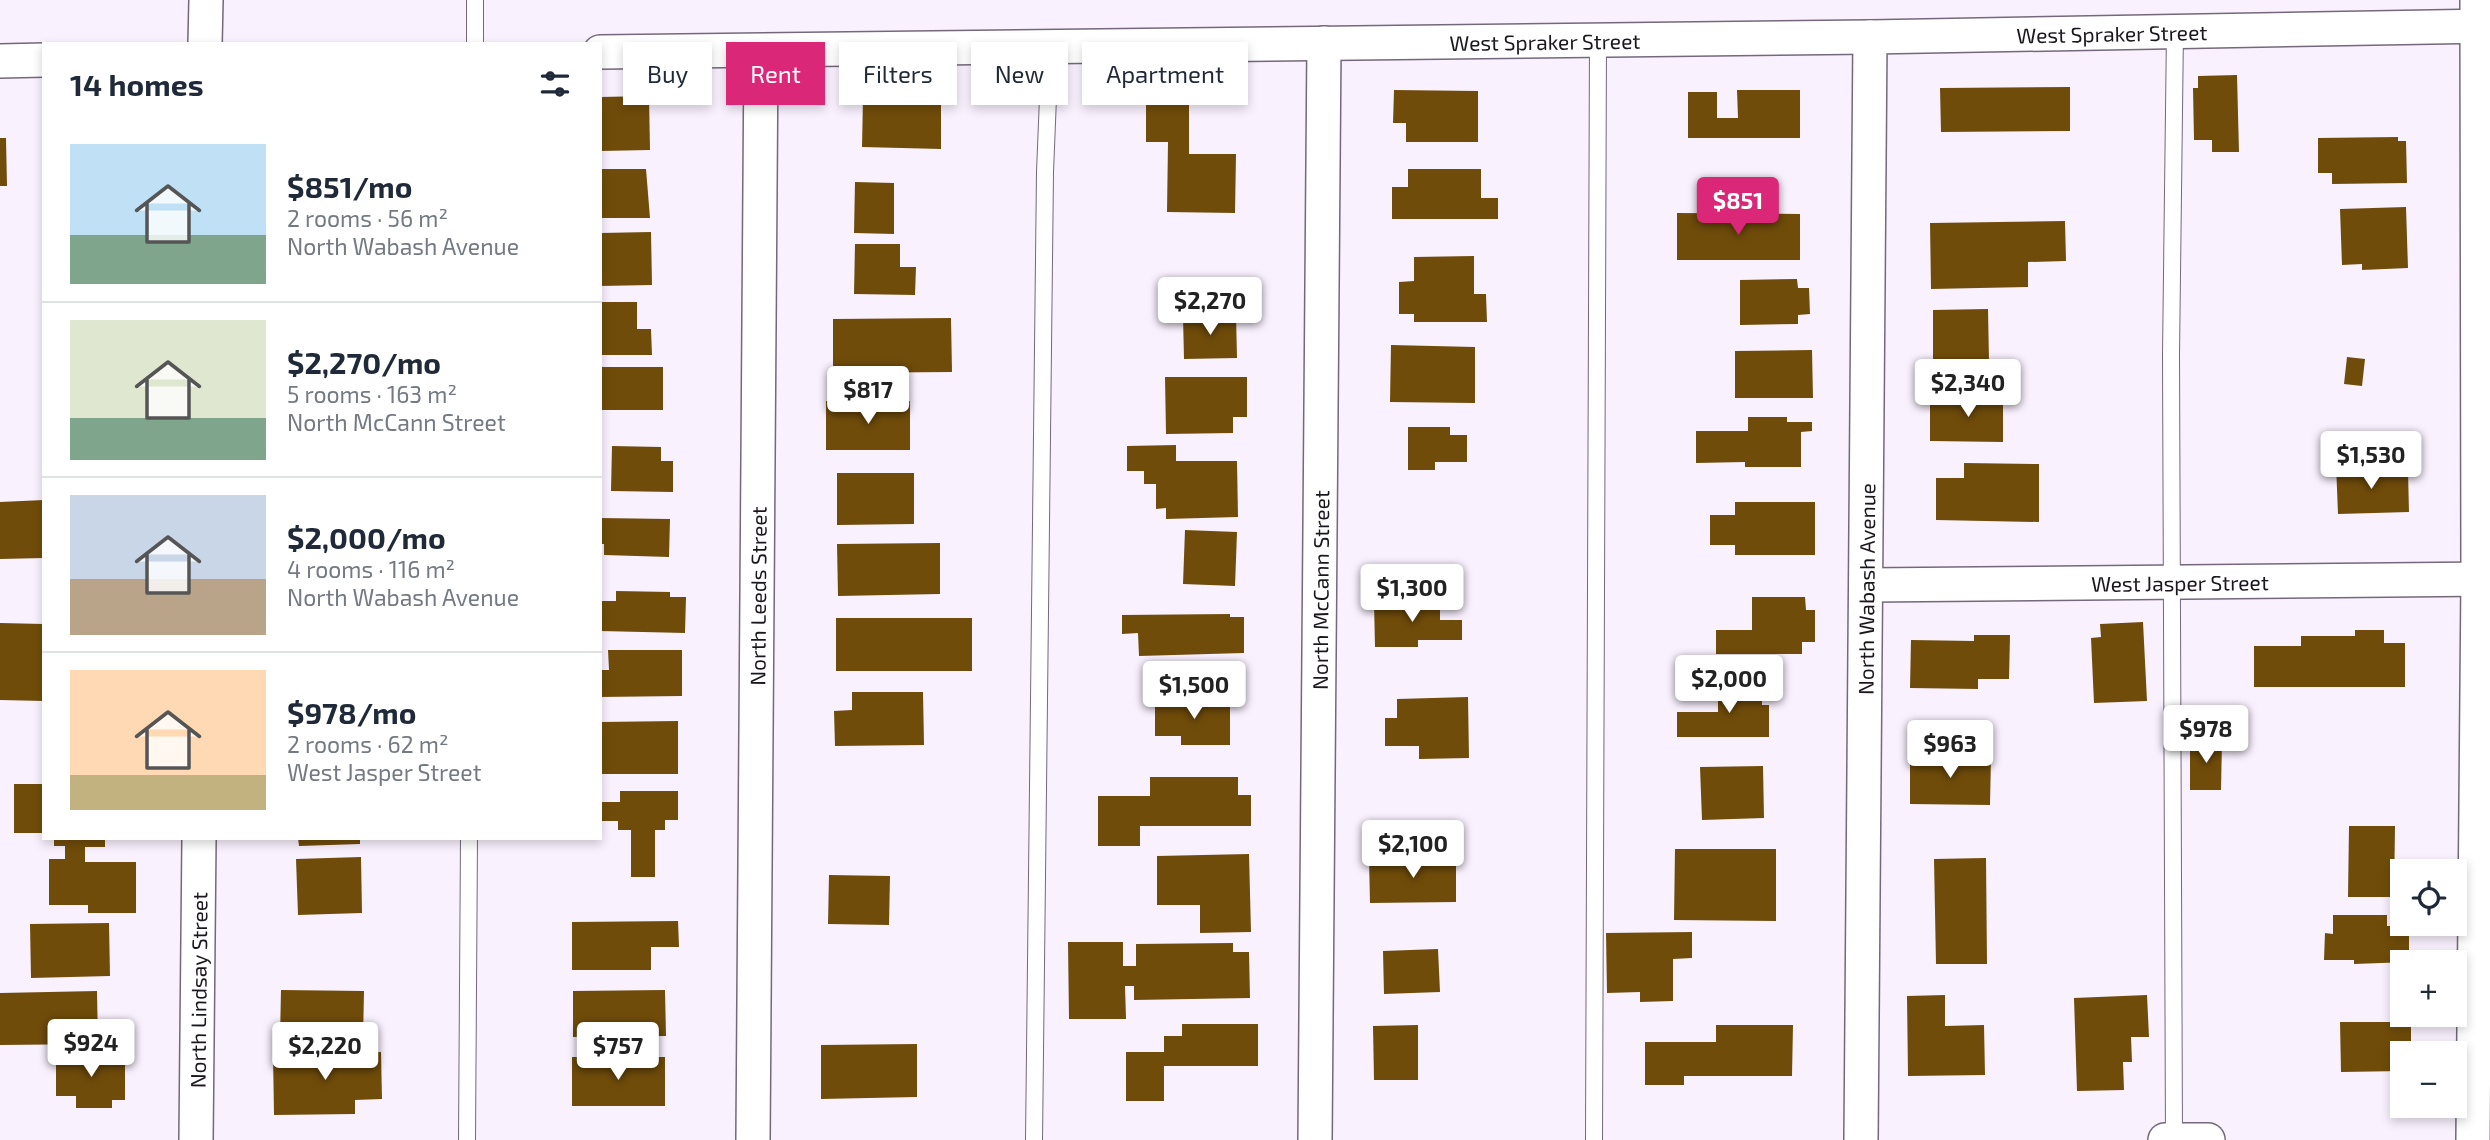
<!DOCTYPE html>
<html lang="en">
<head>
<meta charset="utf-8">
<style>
	body { margin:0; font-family:"Exo 2",sans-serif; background:#f6f6f7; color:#1f2937; height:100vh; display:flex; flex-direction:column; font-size:26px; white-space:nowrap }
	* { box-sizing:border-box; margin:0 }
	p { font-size:23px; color:#747a83 }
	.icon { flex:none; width:38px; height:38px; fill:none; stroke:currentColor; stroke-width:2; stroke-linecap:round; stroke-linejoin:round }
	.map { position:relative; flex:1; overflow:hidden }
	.drawer { position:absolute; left:42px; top:42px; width:560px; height:798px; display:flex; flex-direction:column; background:#fff; border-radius:0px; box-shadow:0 4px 10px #0003 }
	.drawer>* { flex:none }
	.banner { position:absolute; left:623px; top:42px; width:665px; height:63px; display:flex; gap:14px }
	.fabs { position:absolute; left:2390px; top:859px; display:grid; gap:14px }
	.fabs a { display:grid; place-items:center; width:77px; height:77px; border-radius:0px; background:#fff; box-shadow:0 4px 10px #0003; font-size:35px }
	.price { position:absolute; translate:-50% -60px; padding:0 16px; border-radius:7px; background:#fff; color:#222; font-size:23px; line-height:46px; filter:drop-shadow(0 2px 4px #0008) }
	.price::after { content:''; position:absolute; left:50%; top:42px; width:21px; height:16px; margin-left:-10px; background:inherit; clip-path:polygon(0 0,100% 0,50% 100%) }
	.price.active { background:#db2777; color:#fff }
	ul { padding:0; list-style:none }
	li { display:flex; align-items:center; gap:21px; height:175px; padding:0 28px }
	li+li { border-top:2px solid #e0e1e3 }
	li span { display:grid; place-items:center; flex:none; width:196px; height:140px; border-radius:0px; color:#555 }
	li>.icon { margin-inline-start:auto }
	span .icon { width:84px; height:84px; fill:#fffc; stroke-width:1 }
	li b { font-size:30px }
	h2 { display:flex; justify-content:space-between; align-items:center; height:84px; padding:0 28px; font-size:30px }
	.chip { padding:0 24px; border-radius:0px; background:#fff; box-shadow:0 4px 10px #0003; font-size:24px; line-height:63px }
	.chip.active { background:#db2777; color:#fff }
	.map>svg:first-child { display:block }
	.building { fill:#704c0a }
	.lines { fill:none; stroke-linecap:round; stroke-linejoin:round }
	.lane-casing { stroke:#74687a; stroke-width:18 }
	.street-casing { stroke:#74687a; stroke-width:36 }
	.lane { stroke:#fff; stroke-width:16 }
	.street { stroke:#fff; stroke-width:33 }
	.labels { text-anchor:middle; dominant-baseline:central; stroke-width:7; stroke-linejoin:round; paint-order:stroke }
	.street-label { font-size:21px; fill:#1b161e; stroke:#fff }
</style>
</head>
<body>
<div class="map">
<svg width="2490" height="1140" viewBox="0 0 2490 1140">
	<rect width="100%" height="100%" fill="#f9f1fe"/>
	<g class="building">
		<path d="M2237,75L2239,152H2212V140H2194L2193,88H2198V76Z"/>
		<path d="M2070,87V131L1941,132L1940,88Z"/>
		<path d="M1394,90L1478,91V142H1406V123H1393Z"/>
		<path d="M1737,90H1800V138H1688V92H1717V118H1738Z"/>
		<path d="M649,96L650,150L600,151V97Z"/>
		<path d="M863,98L941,99V149L862,147Z"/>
		<path d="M1146,100H1189V154H1236L1235,213L1167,212L1168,142H1146Z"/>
		<path d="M2398,137V141H2406L2407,183L2332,184V173H2318V138Z"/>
		<path d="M0,138H6L7,186H0Z"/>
		<path d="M600,169H646L650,218H600Z"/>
		<path d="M1408,169H1481V198H1498V219H1392V187H1408Z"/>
		<path d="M855,182L894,183V234L854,233Z"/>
		<path d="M2406,207L2408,268L2362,270V264L2342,265L2340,209Z"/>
		<path d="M1677,213L1800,214V260H1677Z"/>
		<path d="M2065,221L2066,261L2028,262V287L1931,289L1930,223Z"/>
		<path d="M651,232L652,285L600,286V233Z"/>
		<path d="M855,244H900V267H916L915,295L854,294Z"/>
		<path d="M1474,256V294H1486L1487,322H1414V314H1399V282L1414,281V257Z"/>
		<path d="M1797,279L1798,288H1809L1810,314L1798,315V324L1740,325V280Z"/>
		<path d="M600,302H637V329H651L652,355H600Z"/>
		<path d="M1988,309L1989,361L1933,362V310Z"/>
		<path d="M1236,315L1237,358L1184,359L1183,316Z"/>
		<path d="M951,318L952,372L833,373V319Z"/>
		<path d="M1391,345L1475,347V403L1390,402Z"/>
		<path d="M1812,350L1813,398H1735V351Z"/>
		<path d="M2347,357L2365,359L2362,386L2344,384Z"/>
		<rect x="600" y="367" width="63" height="43"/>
		<path d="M1165,377H1247V417H1233V433L1166,434Z"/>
		<path d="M1961,394H2003V442L1930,441V401H1961Z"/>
		<rect x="826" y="401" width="84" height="49"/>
		<path d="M1748,417H1787V422H1812V431L1801,432V467H1745V462L1696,463V431H1748Z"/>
		<path d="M1408,427H1450V435H1467V462H1435V470H1408Z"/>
		<path d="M1176,445V461H1237L1238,517L1166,519V508L1156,509V484H1144V471H1127V446Z"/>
		<path d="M612,446L661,447V461H673V492L611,491Z"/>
		<path d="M1964,463L2039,464V522L1936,520V478H1964Z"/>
		<path d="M2363,463V472L2408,471L2409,512L2338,514L2336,464Z"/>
		<path d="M837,473H914V524L837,525Z"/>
		<path d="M44,500V558L0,559V502Z"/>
		<path d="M1735,502H1815V555H1735V545H1710V515H1735Z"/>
		<path d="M600,518L670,519L669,557L604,555V544H600Z"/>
		<path d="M1185,530L1237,532L1235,586L1183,584Z"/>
		<path d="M940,543V594L838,596L837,544Z"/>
		<path d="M616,591L670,592V597H686L685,633L600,631V601H616Z"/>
		<path d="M1752,597H1805L1806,610H1815V642H1802V654H1716V630H1752Z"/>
		<path d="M1374,602H1440V620H1462V640H1418V647H1375Z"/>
		<path d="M1230,614V617H1244V653L1139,656L1138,633L1122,634V615Z"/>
		<rect x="836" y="618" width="136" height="53"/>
		<path d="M2143,622L2147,701L2094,703L2091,638L2101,637L2100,624Z"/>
		<path d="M0,623L44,624V701L0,700Z"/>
		<path d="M2355,630H2384V643H2405V687H2254V646H2301V636H2355Z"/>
		<path d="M1974,635H2010L2009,679H1978V689L1910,688L1911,640L1974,641Z"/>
		<path d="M608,650H682V696L600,697V670H609Z"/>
		<path d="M1718,684H1762V705H1769V737H1677V712H1718Z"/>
		<path d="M852,692H923L924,745L835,746L834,711L852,710Z"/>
		<path d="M1468,697L1469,758L1419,759V746H1385V718H1397V699Z"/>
		<path d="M1155,700H1230V745H1181V736H1155Z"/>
		<path d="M678,721V774H600V722Z"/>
		<path d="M2190,740L2222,741L2221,790H2190Z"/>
		<path d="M1910,756L1991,757L1990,805L1910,804Z"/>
		<path d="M1763,766L1764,818L1702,820L1700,767Z"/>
		<path d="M1150,777H1238V795H1251V826H1140V846H1098V796H1150Z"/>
		<rect x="14" y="784" width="30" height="49"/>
		<path d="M620,791H678V820H665V830H655V877H631V830H618V821H600V802H620Z"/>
		<path d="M2349,826H2395L2394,897H2348Z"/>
		<path d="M54,838H105V847H85V862H136V913H88V905H49V859H65V846H54Z"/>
		<path d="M298,838H360V844L299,846Z"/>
		<path d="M1675,849H1776V921L1674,920Z"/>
		<path d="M1249,854L1251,932L1200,933V905H1157V856Z"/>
		<path d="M361,857L362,913L298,915L296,859Z"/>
		<path d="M1456,857V902L1370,903L1369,858Z"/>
		<path d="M1986,858L1987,964H1936L1934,859Z"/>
		<path d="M829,875L890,876L889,925L828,924Z"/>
		<path d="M2333,915H2387V926H2409V962L2354,964V960H2324L2325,933L2333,934Z"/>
		<path d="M678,921L679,947H651V970H572V922Z"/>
		<path d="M109,923L110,976L31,978L30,924Z"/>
		<path d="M1692,932V958L1673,959V1001L1640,1002V992L1607,993L1606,933Z"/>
		<path d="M1068,942H1123V966H1136V944L1233,943V952H1249L1250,998L1134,1000V986H1125L1126,1019H1069Z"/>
		<path d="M1438,949L1440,992L1384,994L1383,951Z"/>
		<path d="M281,990L364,991L363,1039H280Z"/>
		<path d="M665,990L666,1036L573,1037V991Z"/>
		<path d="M97,991L98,1044L0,1045V993Z"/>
		<path d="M1945,995V1026L1984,1025L1985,1075L1908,1076L1907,996Z"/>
		<path d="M2147,995L2149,1037H2131L2132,1062H2123L2124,1090L2077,1091L2074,998Z"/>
		<path d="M2340,1022H2411V1054H2403V1071L2341,1072Z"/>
		<path d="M1182,1024H1258V1066H1164V1101H1126V1052H1164V1036H1182Z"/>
		<path d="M1418,1025V1080H1374L1373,1026Z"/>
		<path d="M1716,1025H1793L1792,1076H1684V1085H1645V1042H1716Z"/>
		<path d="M917,1044V1097L821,1099V1045Z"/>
		<path d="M381,1052L382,1099L355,1100V1114L274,1115L273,1054Z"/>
		<path d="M56,1054H113V1060H125V1100H112V1108H76V1096H56Z"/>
		<rect x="572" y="1057" width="93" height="49"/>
	</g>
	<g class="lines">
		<g class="lane-casing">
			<g id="lane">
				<path d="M475,44V0"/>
				<path d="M467,1140L469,838"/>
				<path d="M1034,1140L1045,172L1050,48"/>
				<path d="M1594,1140L1598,39"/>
				<path d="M2174,1140L2171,355L2175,30"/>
			</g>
		</g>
		<g class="street-casing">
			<g id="street">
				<path d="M205,44L206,0"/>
				<path id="s1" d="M600,52L1870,37L2490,26"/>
				<path d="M0,61L44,60"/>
				<path id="s2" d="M1868,585L2490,579"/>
				<path id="s3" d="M196,1140L199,838"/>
				<path id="s4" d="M753,1140L761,51"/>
				<path id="s5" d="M1315,1140L1324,43"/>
				<path id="s6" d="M1861,1140L1870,37"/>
				<path d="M2165,1140H2208"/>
				<path d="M2473,1140L2478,579L2477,0"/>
			</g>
		</g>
		<use href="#lane" class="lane"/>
		<use href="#street" class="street"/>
	</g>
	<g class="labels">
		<g class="street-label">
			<text stroke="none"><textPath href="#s1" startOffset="1512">West Spraker Street</textPath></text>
			<text stroke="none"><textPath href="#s1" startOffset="945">West Spraker Street</textPath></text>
			<text stroke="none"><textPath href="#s2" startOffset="312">West Jasper Street</textPath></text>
			<text stroke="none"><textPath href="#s6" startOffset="551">North Wabash Avenue</textPath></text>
			<text stroke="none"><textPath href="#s5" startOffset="550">North McCann Street</textPath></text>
			<text stroke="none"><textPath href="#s4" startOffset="544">North Leeds Street</textPath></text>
			<text stroke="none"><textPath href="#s3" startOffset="150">North Lindsay Street</textPath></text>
		</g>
	</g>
</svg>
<div class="fabs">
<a><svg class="icon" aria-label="locate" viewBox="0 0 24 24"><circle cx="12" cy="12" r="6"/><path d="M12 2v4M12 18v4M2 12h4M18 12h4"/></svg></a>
<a>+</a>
<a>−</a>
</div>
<b class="price active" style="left:1738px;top:237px">$851</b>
<b class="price" style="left:1210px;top:337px">$2,270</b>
<b class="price" style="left:1968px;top:419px">$2,340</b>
<b class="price" style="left:868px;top:426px">$817</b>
<b class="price" style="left:2371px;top:491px">$1,530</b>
<b class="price" style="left:1412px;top:624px">$1,300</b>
<b class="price" style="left:1729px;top:715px">$2,000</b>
<b class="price" style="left:1194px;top:721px">$1,500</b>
<b class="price" style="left:2206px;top:765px">$978</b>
<b class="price" style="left:1950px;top:780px">$963</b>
<b class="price" style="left:1413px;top:880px">$2,100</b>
<b class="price" style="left:91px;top:1079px">$924</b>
<b class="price" style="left:325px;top:1082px">$2,220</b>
<b class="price" style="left:618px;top:1082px">$757</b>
<div class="banner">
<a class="chip">Buy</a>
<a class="chip active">Rent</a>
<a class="chip">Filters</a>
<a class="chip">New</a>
<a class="chip">Apartment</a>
</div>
<section class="drawer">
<h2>14 homes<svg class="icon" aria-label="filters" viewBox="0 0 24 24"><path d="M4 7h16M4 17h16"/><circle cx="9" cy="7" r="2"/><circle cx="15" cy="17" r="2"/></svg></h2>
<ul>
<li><span style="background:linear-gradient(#bfe0f5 65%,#7fa58c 0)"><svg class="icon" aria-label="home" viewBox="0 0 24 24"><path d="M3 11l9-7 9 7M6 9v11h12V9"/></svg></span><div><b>$851/mo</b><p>2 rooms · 56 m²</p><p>North Wabash Avenue</p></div></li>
<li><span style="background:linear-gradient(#dfe7d0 70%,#7fa58c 0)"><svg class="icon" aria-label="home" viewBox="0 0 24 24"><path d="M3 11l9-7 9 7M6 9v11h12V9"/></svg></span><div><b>$2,270/mo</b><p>5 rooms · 163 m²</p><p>North McCann Street</p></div></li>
<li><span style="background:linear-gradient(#c9d6e8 60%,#b9a48a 0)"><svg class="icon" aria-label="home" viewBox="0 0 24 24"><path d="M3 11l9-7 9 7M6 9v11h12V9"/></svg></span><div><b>$2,000/mo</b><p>4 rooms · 116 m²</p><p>North Wabash Avenue</p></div></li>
<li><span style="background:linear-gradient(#ffd9b3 75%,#c2b280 0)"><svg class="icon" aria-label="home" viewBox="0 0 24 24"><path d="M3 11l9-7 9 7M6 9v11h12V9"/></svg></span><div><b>$978/mo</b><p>2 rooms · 62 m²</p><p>West Jasper Street</p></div></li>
</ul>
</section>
</div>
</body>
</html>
